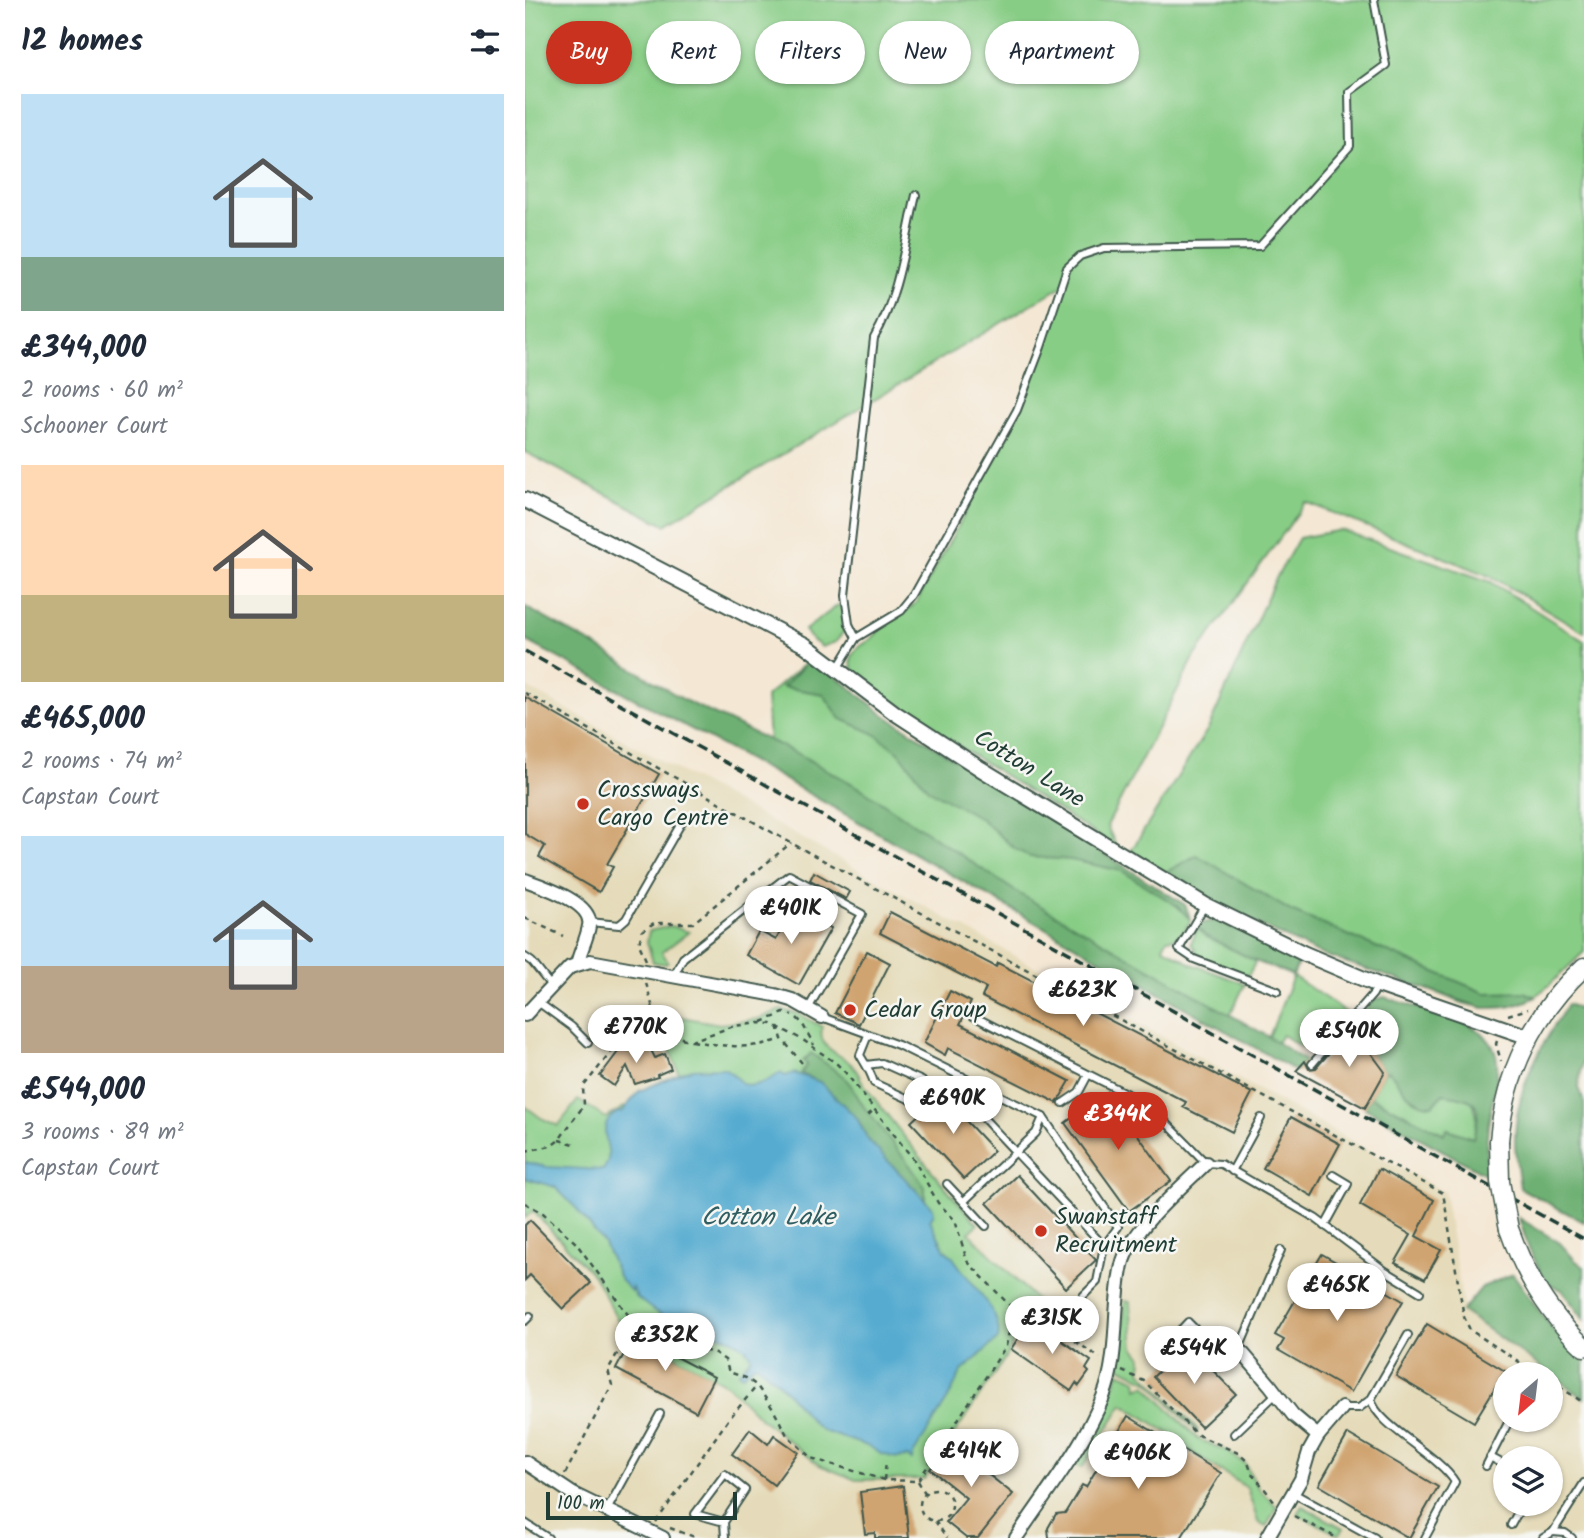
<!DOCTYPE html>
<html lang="en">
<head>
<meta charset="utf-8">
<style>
	body { margin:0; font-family:Kalam,sans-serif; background:#f2f2f3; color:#1f2937; height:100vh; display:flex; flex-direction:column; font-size:26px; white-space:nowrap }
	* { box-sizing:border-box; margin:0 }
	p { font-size:23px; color:#747a83 }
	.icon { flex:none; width:38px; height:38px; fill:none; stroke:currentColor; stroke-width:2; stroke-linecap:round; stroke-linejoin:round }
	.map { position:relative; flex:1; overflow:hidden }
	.side { display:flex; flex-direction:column; background:#fff; width:525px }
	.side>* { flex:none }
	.guide { position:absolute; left:21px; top:21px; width:665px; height:63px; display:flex; gap:14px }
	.needle { width:46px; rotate:208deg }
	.controls { position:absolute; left:968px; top:1362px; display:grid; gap:14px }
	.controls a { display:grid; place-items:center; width:70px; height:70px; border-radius:50%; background:#fff; box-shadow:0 2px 5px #0004; font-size:35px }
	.scale { position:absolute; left:21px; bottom:18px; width:191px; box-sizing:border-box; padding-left:7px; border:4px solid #1f3d34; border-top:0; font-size:19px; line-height:24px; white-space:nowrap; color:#1f3d34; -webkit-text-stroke:5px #f6f6f2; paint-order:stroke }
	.price { position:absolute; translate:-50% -60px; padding:0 16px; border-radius:24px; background:#fff; color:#222; font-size:23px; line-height:46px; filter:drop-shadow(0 2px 4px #0008) }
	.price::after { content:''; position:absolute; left:50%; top:42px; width:21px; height:16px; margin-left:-10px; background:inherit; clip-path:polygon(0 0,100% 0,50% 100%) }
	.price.current { background:#c8321e; color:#fff }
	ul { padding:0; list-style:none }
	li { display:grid; align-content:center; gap:14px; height:371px; padding:0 21px }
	li span { display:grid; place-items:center; height:217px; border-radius:0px; color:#555 }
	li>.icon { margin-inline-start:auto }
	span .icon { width:126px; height:126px; fill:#fffc; stroke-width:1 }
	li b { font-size:30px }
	h2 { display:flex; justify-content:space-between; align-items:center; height:84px; padding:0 21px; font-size:30px }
	.tag { padding:0 24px; border-radius:32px; background:#fff; box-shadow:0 2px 5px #0004; font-size:24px; line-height:63px }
	.tag.current { background:#c8321e; color:#fff }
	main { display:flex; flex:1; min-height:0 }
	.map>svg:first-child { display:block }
	.built { fill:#e5dbba; fill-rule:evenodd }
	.green { fill:#88cd86; stroke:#54855d; stroke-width:2 }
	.forest { fill:#6eb073; stroke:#467654; stroke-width:2 }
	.water { fill:#54abd0; stroke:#3a7482; stroke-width:2 }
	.building { fill:#d0a471 }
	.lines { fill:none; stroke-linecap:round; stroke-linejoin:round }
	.service-casing { stroke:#3f574c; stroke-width:10 }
	.minor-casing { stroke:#3f574c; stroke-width:16 }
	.tertiary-casing { stroke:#3f574c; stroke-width:18 }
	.secondary-casing { stroke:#3f574c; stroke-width:21 }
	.path { stroke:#3f574c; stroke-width:2.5; stroke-dasharray:5 5; stroke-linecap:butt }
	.service { stroke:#fff; stroke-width:6 }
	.minor { stroke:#fff; stroke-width:12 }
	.tertiary { stroke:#fff; stroke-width:14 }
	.secondary { stroke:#fff; stroke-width:18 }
	.rail { stroke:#1f3d34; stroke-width:3.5; stroke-dasharray:10 5; stroke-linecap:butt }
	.secondary-bridge-casing { stroke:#3f574c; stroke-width:21; stroke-linecap:butt }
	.secondary-bridge { stroke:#fff; stroke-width:18 }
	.poi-dot { fill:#c8321e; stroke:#f6f6f2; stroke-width:2.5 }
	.labels { text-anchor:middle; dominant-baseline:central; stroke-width:5; stroke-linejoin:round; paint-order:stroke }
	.street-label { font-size:24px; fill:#1f3d34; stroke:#f6f6f2 }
	.poi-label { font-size:24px; fill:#1f3d34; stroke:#f6f6f2; text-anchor:start }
	.water-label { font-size:26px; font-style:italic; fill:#2f5e63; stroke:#f6f6f2 }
</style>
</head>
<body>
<main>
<section class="side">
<h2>12 homes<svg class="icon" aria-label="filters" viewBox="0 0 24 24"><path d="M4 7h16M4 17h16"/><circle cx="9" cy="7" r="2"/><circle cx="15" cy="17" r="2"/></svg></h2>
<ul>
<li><span style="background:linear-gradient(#bfe0f5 75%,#7fa58c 0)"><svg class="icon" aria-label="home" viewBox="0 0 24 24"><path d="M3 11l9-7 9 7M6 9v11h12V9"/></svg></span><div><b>£344,000</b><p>2 rooms · 60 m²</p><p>Schooner Court</p></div></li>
<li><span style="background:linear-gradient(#ffd9b3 60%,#c2b280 0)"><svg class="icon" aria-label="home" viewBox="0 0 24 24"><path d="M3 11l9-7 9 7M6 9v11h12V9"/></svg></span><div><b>£465,000</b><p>2 rooms · 74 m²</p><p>Capstan Court</p></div></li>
<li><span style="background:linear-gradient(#bfe0f5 60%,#b9a48a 0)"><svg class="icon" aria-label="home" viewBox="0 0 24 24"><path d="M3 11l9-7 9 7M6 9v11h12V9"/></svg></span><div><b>£544,000</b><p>3 rooms · 89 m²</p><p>Capstan Court</p></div></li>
</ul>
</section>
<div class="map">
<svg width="1059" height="1538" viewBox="0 0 1059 1538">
	<rect width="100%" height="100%" fill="#f6f6f2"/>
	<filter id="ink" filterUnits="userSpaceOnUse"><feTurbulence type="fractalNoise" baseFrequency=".0143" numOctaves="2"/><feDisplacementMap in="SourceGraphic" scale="14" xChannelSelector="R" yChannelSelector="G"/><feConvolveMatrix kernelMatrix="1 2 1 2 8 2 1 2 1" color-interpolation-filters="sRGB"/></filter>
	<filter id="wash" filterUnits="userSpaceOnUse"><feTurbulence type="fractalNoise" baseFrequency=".00686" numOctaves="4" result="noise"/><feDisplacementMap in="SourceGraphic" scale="28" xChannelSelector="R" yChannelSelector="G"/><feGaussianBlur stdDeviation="1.57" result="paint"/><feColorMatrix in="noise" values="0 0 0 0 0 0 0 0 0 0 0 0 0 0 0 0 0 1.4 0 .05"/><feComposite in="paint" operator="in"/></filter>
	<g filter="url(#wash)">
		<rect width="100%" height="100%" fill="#f4e8d5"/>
		<path class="built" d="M0,686L919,1192L939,1311L1059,1396V1538H0ZM980,1374H1026V1419H980ZM980,1458H1026V1503H980Z"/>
		<g class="green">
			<path d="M0,0H1059V632L967,577L781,502L670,656L582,826L592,848L359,698C345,687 313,667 332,649C336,645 341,643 346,639C351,635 355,628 361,624C372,616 383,613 392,601L489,424L503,391L542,283L140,525L0,452Z"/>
			<path d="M816,530L966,582L1059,641V952C1017,991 1001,1020 937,1003L694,906L606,851L684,727L749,582L774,538Z"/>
			<path d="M316,603L319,631L311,642L297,647L286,639L280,630Z"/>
			<path d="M287,657L358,714L660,905L666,920C659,931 657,938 642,939L638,947L667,964L720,984L705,1015L744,1037L768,976L731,961L723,976L671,956L672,953L666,943L674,924L691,920L775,959L768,976L825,1015L800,1043L788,1036L786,1040L795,1048L791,1053L778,1044L776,1047L757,1035L752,1043L765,1052L699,1030L246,772L241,697Z"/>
			<path d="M146,926L164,932L137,952L143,962L141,964L128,962L122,942L124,931Z"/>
			<path d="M256,1010L274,1014L297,1027C292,1051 316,1052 328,1066C334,1073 336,1082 342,1089C378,1135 413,1181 453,1224L444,1233L512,1301L478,1361L399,1479L331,1480L294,1465L234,1417L203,1385L96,1326L70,1277L8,1211L0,1218V1106L16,1118L33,1126L53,1100L81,1118L154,1073L131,1015L138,1011L145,1015L195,1024L233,1019Z"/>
			<path d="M864,1070L888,1100L908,1105L918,1094L942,1097L948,1101L952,1118L948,1139L923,1129L919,1134L846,1097L860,1072Z"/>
			<path d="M600,1301L605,1302L609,1347L617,1357L616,1371L673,1430L672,1432L623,1381L595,1367Z"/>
			<path d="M594,1372L612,1380L613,1388L620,1385L673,1439L700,1450L720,1464L734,1489L752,1507L741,1527L733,1522L722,1488L650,1441L651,1438L598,1404L557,1468L548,1463L580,1411Z"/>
			<path d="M777,1506L818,1528L814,1535L772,1514Z"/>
		</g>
		<g class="forest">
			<path d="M0,607L71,646L161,701L273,754L337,789L493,893L744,1037L780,1061L771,1071L246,772L0,640Z"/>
			<path d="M287,657L358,714L660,905L666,920L652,906L597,871L546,860L505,857L489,848L455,818L403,789L374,752L350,734L316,719L298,694L258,687Z"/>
			<path d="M672,855L766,911L960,993L999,992L1011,997C993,1006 978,1008 958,1008L793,953L694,906L641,872Z"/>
			<path d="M691,920L775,959L768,975L730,961L680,936L673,928L674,924Z"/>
			<path d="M859,997L940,1023C988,1045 970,1080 964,1120C961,1138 961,1157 962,1175L840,1108L846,1097L919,1134L922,1129L948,1138C959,1101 952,1100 918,1094L908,1105C887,1106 875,1085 864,1071L860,1072L840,1045L839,1028L830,1021L849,1000Z"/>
			<path d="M1043,1004L1057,1011L1059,1010V1056L1053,1088L1059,1100V1222L995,1188C993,1174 991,1159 990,1145C989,1091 1014,1048 1043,1004Z"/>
			<path d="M286,1053L318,1076L325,1084L339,1107L383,1163L400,1187V1200L343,1140L332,1118L295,1082L276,1074L282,1064L278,1061Z"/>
			<path d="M994,1218L1035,1243L1050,1260L1059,1267V1320L1037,1290L1022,1283L1004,1249Z"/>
			<path d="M988,1274C1011,1305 1029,1337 1059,1361V1398L937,1311L957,1287Z"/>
		</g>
		<path class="water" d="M198,1068C207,1071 210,1078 217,1083C228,1090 246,1079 256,1073L260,1076L269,1073L295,1082L332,1118L343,1140L408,1208L409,1213L405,1220L420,1250L427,1256C440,1278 480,1313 473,1339L436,1372L424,1397L388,1455L387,1460L383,1457L372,1458L356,1454L345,1447L298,1431L289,1424L254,1383L232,1365H228L218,1375L213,1373L226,1357C218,1335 167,1328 147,1320C133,1315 121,1305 109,1295L112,1296L107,1288V1292L96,1281L79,1244L50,1207L30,1187L0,1178V1162L22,1167L78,1170C95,1149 64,1129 93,1112H97L114,1091L158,1072L168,1069Z"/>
		<g id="blocks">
			<g class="building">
				<path d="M0,697L134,774L82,864L88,867L74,892L14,857L20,846L0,834Z"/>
				<path d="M289,872L325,892L321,899L285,880Z"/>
				<path d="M270,906L306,928L274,985L221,955L234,931L251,940Z"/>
				<path d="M365,912L471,967L473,963L727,1093L707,1132L658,1107L661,1102L457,997L461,988L355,933Z"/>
				<path d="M342,951L365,963L334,1024L310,1013Z"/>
				<path d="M425,991L446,1002L435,1024L545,1081L532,1103L423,1048L420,1055L399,1043Z"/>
				<path d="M831,1022L839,1028L840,1045L860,1072L840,1108L771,1071L780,1061L784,1069L791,1068Z"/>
				<path d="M108,1043L111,1051L124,1046L130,1058L140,1054L146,1069L132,1075L133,1077L110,1084L102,1066L89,1086L75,1076L96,1048Z"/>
				<path d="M582,1092L646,1181L604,1211L540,1123Z"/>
				<path d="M416,1094L469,1151L439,1179L386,1122Z"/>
				<path d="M766,1117L815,1144L787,1196L738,1168Z"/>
				<path d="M854,1169L909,1200L891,1236L916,1250L900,1279L870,1263L886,1235L835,1205Z"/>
				<path d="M492,1175L571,1260L541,1288L462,1203Z"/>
				<path d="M5,1220L66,1283L38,1309L5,1275L0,1280V1225Z"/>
				<path d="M797,1254L878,1301L826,1392L753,1350L759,1340L750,1335Z"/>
				<path d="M506,1319L566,1361L561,1369L564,1372L554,1386L551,1383L546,1391L486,1349Z"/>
				<path d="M902,1324L980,1371L949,1422L871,1376Z"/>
				<path d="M109,1335L189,1377L171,1412L91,1369Z"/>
				<path d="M662,1344L711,1394L676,1427L628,1377Z"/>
				<path d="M603,1416L696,1473L656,1538H524L523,1528L531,1514L540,1513L557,1485L561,1487Z"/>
				<path d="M225,1429L243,1444L249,1435L273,1452L249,1485L207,1454Z"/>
				<path d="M823,1434L913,1487L884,1538L794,1485Z"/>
				<path d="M432,1436L465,1463L459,1471L488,1494L453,1538H441L421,1522L441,1498L405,1469Z"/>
				<path d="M378,1486L384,1538H350V1533L340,1534L335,1492Z"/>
			</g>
		</g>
	</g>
	<g filter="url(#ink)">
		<use href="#blocks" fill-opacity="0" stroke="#3f574c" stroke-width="2"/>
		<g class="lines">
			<g class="service-casing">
				<g id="service">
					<path d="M331,638L324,624L320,595L349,338C374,296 380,242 391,195"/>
					<path d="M312,669L331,638L376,611L389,595L492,410L516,347L542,268L555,256L579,248L735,246L825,146L824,92L861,65L849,0"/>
					<path d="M680,905L654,949L669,959L753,991"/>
					<path d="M65,922L94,925L101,919L158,820"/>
					<path d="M0,957L7,962L26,986"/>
					<path d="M148,977L158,958L264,875L337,914L283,1009"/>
					<path d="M13,1002L47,1027L63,1043"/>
					<path d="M448,1016L624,1105L681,1163L696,1164L790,1218L859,1270L895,1292"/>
					<path d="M297,1017L373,1045L518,1117L593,1227L579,1246L433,1091L437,1076"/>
					<path d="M787,1064L848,994L852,986"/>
					<path d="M341,1065L357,1063L397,1081L388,1101L349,1083C346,1072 341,1065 335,1055L343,1035"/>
					<path d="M538,1103L554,1092L563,1075"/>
					<path d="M707,1171L736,1118"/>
					<path d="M422,1184L461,1226"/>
					<path d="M439,1201L511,1133L518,1117"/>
					<path d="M800,1226L823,1184L808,1175"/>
					<path d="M558,1296L572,1282L579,1246"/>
					<path d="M0,1321L5,1316"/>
					<path d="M883,1335L846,1399C851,1425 913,1454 930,1482L900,1538"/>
					<path d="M648,1338L663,1322L692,1351L714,1349L756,1250"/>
					<path d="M817,1408H834L846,1399"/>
					<path d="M709,1434L752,1393"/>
					<path d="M965,1457L980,1465"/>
					<path d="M961,1466L985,1419"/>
					<path d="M768,1493L850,1538"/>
					<path d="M82,1510L135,1414"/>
					<path d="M199,1522L170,1514L200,1474L220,1490L199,1522L200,1538"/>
					<path d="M0,1523L23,1538"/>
					<path d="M986,1525L998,1503"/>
					<path d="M1028,1532L1040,1533L1047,1538"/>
					<path d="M1018,1538L1028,1532L1059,1483"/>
				</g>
			</g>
			<g class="minor-casing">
				<g id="minor">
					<path d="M0,880C17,886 69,903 64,926C62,939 55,951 52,964"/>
					<path d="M0,1015L45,967L65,961L250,995L267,1000L297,1017"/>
					<path d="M714,1349L745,1385L768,1415L793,1436L784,1452L776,1479L742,1538"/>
					<path d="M793,1436L817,1408"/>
					<path d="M0,1462L48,1494L138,1538"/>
					<path d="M491,1538C521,1493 558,1447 578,1397C595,1354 587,1309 597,1265C605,1230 655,1189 681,1163"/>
				</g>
			</g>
			<g class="tertiary-casing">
				<path id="tertiary" d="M0,500L280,645L370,713L456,769L680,905L780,954L853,985L1004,1037"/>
			</g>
			<g class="secondary-casing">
				<g id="secondary">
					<path d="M974,1141C980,1073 1009,1013 1059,967"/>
					<path d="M984,1229C1000,1275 1023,1314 1059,1347"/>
				</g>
			</g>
			<g class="path">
				<path d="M0,693L266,843L918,1193L939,1317L945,1330L1013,1374"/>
				<path d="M0,918L38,936"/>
				<path d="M121,960L114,944L117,931L129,923H168L266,843"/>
				<path d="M121,983L134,1030"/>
				<path d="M983,1015L1003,1009"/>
				<path d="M272,1018L277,1023L289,1045"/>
				<path d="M237,1022L259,1013L267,1015"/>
				<path d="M253,1026L257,1039L277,1063"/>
				<path d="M82,1032L91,1046"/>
				<path d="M167,1041C203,1046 222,1051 257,1039"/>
				<path d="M972,1041L971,1044L976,1061"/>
				<path d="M343,1115L348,1111"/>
				<path d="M34,1140L53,1145"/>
				<path d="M0,1151L26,1146L34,1140L59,1105L58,1087L91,1046L128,1029L166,1041L209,1026L235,1023L247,1024L278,1040L312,1064L320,1072L389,1160L413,1203L430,1220L442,1261L489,1310L481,1346L393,1481L359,1480L286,1458L262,1435L248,1409L232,1386L221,1378L204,1372L200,1360L190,1353L146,1343L109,1323L51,1243L18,1213L0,1203"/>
				<path d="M489,1310L509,1313L575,1358"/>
				<path d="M597,1371L619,1381L671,1434L713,1453L723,1462L726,1472L750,1502"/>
				<path d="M1026,1381L1059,1403"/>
				<path d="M40,1474L87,1385L83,1370L109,1323"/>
				<path d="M359,1480L361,1461"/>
				<path d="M393,1481L400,1493"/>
				<circle cx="411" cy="1505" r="16"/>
				<path d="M769,1516L812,1538"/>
				<path d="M410,1521L422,1538"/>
				<path d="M131,1522L203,1420L231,1387"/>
				<path d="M145,1528L172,1538"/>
			</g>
			<use href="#service" class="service"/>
			<use href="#minor" class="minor"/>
			<use href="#tertiary" class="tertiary"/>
			<use href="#secondary" class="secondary"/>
			<path class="rail" d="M0,651L1059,1239"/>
			<g class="secondary-bridge-casing">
				<path id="secondary-bridge" d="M974,1141L975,1182L984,1229"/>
			</g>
			<use href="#secondary-bridge" class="secondary-bridge"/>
		</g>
	</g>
	<g class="poi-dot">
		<circle cx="58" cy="804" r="7"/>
		<circle cx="325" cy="1010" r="7"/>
		<circle cx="516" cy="1231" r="7"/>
	</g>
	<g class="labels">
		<g class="street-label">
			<text transform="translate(504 769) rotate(32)">Cotton Lane</text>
		</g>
		<g class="poi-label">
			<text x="72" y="790">Crossways<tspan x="72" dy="28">Cargo Centre</tspan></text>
			<text x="339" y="1010">Cedar Group</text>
			<text x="530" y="1217">Swanstaff<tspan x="530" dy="28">Recruitment</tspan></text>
		</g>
		<g class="water-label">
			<text x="243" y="1218">Cotton Lake</text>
		</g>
	</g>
</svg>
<div class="controls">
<a><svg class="needle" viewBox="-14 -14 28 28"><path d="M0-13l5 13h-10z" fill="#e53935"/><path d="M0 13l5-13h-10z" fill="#747a83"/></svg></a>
<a><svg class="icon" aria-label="layers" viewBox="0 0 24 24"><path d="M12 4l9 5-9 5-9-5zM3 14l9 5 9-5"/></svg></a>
</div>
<div class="scale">100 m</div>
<b class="price" style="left:266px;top:946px">£401K</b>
<b class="price" style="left:558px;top:1028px">£623K</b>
<b class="price" style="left:111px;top:1065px">£770K</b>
<b class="price" style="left:824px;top:1069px">£540K</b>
<b class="price" style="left:428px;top:1136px">£690K</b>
<b class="price current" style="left:593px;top:1152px">£344K</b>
<b class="price" style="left:812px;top:1323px">£465K</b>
<b class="price" style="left:527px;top:1356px">£315K</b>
<b class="price" style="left:140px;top:1373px">£352K</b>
<b class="price" style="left:669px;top:1386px">£544K</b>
<b class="price" style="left:446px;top:1489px">£414K</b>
<b class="price" style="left:613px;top:1491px">£406K</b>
<div class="guide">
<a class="tag current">Buy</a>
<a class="tag">Rent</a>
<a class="tag">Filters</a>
<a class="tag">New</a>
<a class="tag">Apartment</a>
</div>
</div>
</main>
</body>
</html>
